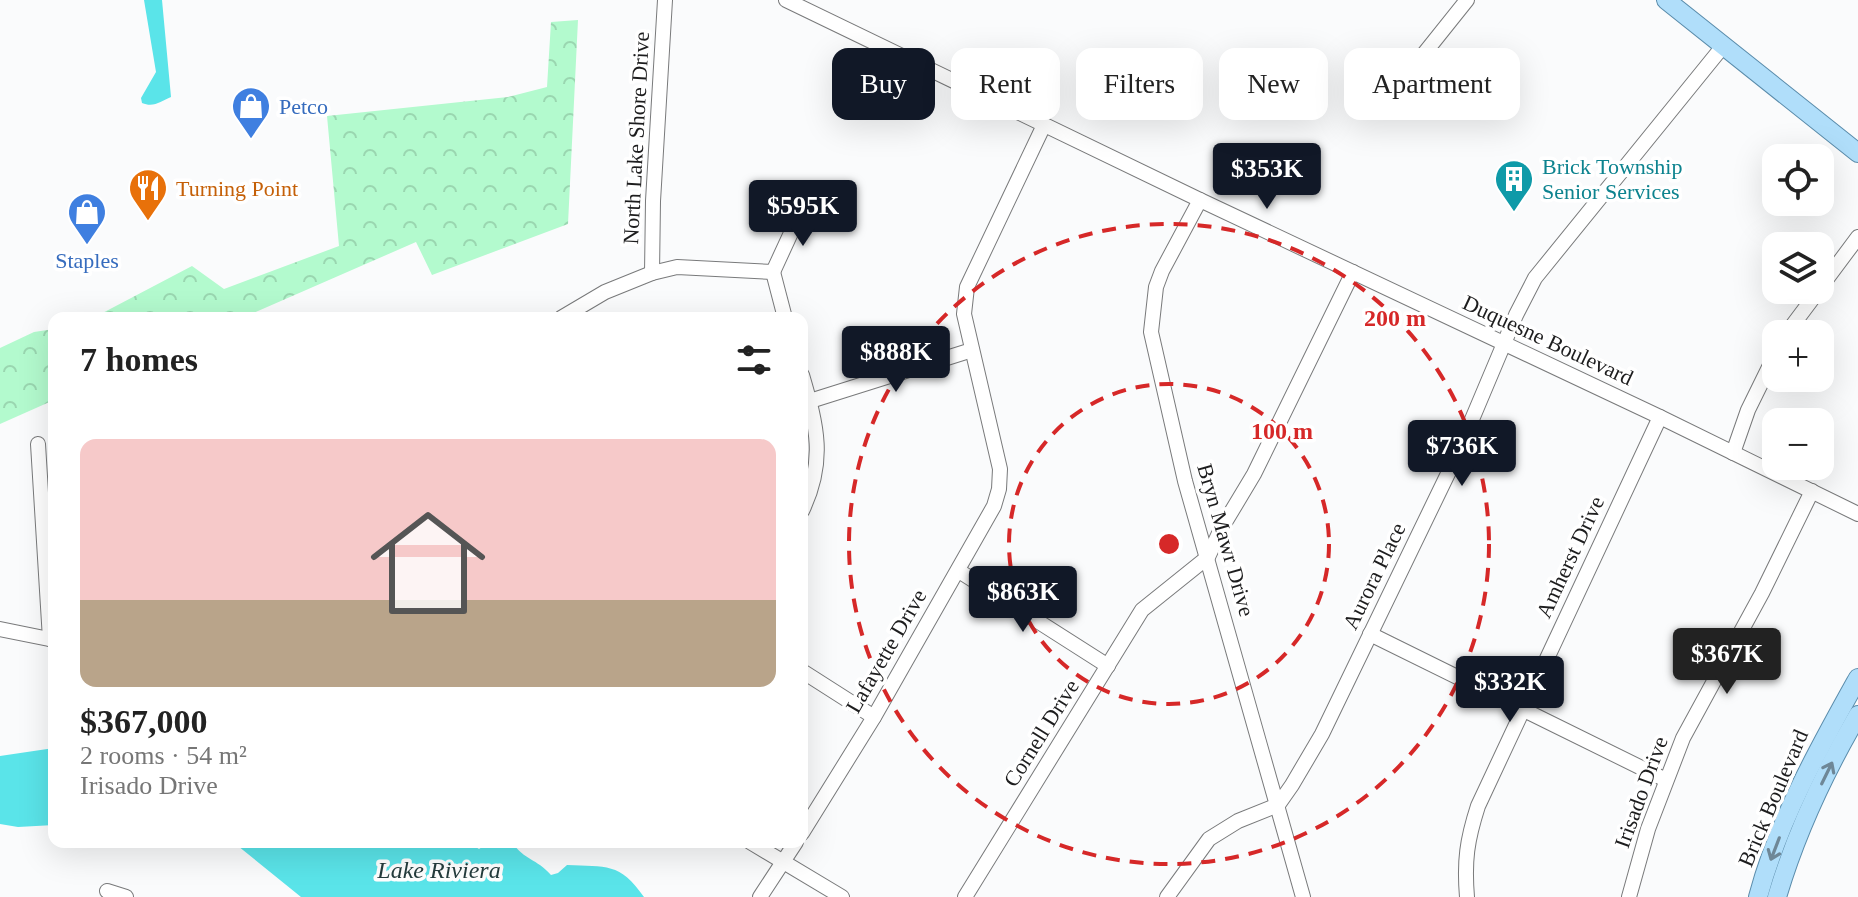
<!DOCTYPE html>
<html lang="en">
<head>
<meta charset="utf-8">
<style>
	body { margin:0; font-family:Georgia,serif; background:#f2f2f2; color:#222; height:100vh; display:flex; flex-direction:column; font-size:30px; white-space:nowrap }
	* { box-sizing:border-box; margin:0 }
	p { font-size:26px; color:#767676 }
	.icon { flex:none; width:44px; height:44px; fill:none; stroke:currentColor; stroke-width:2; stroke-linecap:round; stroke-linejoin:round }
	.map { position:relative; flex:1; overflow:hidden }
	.sheet { position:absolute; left:48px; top:312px; width:760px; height:536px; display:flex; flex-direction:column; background:#fff; border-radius:16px; box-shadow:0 8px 32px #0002 }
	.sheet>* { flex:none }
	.top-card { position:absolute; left:832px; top:48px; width:760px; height:72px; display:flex; gap:16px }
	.tools { position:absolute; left:1762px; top:144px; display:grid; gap:16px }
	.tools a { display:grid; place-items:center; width:72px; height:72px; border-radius:16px; background:#fff; box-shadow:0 8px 32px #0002; font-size:40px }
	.price { position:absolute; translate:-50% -68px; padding:0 18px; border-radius:8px; background:#111827; color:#fff; font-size:26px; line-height:52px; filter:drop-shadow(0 2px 4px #0008) }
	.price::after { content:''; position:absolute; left:50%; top:48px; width:24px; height:18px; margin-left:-12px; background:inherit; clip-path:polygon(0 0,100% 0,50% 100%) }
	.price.on { background:#222; color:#fff }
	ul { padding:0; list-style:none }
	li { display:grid; align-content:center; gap:16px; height:424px; padding:0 32px }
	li+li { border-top:2px solid #e0e0e0 }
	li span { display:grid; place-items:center; height:248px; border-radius:16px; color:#555 }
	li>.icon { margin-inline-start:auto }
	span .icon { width:144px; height:144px; fill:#fffc; stroke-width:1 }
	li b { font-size:34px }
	h2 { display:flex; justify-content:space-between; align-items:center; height:96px; padding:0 32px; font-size:34px }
	.tag { padding:0 28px; border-radius:16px; background:#fff; box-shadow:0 8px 32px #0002; font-size:28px; line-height:72px }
	.tag.on { background:#111827; color:#fff }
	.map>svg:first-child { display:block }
	.forest { fill:url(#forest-crowns) }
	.water { fill:#5ae4e9 }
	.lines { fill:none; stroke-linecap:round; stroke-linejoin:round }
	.minor-casing { stroke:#797a7b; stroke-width:16 }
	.major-casing { stroke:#5a8cab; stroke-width:20 }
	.minor { stroke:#fff; stroke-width:14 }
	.major { stroke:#b0defa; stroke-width:18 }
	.oneway { stroke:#6e8797 }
	.ring { fill:none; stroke:#d62828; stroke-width:4; stroke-dasharray:14 10 }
	.labels { text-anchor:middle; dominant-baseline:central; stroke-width:7; stroke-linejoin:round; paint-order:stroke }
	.shop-label { font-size:22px; fill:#366cbe; stroke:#fff; text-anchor:start }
	.street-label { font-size:22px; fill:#1d1d1e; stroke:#fff }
	.culture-label { font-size:22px; fill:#0d838f; stroke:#fff; text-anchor:start }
	.food-label { font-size:22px; fill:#c56008; stroke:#fff; text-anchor:start }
	.water-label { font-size:24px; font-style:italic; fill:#243c3d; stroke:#fff }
	.centre { fill:#d62828; stroke:#fff; stroke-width:4 }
	.ring-label { font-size:24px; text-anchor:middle; font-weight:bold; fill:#d62828; stroke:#fff; stroke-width:7; stroke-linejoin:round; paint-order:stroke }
</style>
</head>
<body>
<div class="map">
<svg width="1858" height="897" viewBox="0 0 1858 897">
	<defs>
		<pattern id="forest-crowns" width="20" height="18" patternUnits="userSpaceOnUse" patternTransform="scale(2)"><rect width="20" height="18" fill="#b3face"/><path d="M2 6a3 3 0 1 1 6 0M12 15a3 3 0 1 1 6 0" fill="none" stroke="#9ad6b0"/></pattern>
	</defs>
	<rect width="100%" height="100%" fill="#fafbfc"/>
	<g class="forest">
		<path d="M578,20L568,224L432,275L416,242L242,318H93L192,266L224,289L339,246L327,116L508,97L547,87L551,22Z"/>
		<path d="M54,329V400L0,424V348L34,332Z"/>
	</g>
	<g class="water">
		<path d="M144,0H162L171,97C161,101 154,108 142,103L141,98L156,72Z"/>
		<path d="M54,748V825L18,827L0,824V756Z"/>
		<path d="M233,842H468L479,849L490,842H512C525,861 536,858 551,875L558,873L567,865C606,867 620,862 644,897H301Z"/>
	</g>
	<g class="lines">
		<g class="minor-casing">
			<g id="minor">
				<path d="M786,0L1200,200L1660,417L1858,514"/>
				<path d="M1407,75L1467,0"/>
				<path d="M1200,200L1162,271L1156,287L1151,332L1185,481L1303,897"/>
				<path d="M773,272L802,209"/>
				<path d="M773,272L785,318"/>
				<path d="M652,273L677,267L773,272"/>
				<path d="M1820,288L1858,237"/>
				<path d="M561,318L605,292L652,273L653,201L665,0"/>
				<path d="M1786,334L1819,290"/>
				<path d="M802,375C817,426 826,461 802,511"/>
				<path d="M810,401L972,350"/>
				<path d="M38,444L50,639"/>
				<path d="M1733,453L1748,410L1776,353"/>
				<path d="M959,571L1108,666"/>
				<path d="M0,629L54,640"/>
				<path d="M1370,634L1666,780"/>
				<path d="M802,671L874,717"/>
				<path d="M802,833L874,717L994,506L999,489L1000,469L964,314L967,287L1044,125"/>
				<path d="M750,842L842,897"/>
				<path d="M107,891L126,897"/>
				<path d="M760,897L796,842"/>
				<path d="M965,897L1142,610L1208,557L1221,529L1254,474L1353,272"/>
				<path d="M1167,897L1209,839L1238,821L1278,805L1292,785L1322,734L1457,455L1516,315L1535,278L1724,45"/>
				<path d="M1467,897C1464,861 1467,840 1478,806L1660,417"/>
				<path d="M1629,897L1648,829L1683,738L1762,593L1812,491"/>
			</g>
		</g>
		<g class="major-casing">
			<g id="major">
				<path d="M1666,0L1858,153"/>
				<path d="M1758,897C1779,819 1819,748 1858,678"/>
				<path d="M1777,897C1796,833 1824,773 1858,715"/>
			</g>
		</g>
		<use href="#minor" class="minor"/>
		<use href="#major" class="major"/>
	</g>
	<defs><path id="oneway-shaft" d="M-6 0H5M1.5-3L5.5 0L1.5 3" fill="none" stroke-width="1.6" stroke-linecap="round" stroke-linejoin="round" transform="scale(2)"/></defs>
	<g class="oneway">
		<use href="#oneway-shaft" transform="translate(1827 773) rotate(-64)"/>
		<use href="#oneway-shaft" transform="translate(1775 849) rotate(111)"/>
	</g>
	<g class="ring">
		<circle cx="1169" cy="544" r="160"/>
		<circle cx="1169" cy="544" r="320"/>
	</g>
	<defs>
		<g id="shop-pin" transform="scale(2)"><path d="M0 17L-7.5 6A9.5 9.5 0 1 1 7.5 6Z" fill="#3f7fe0" stroke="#fff"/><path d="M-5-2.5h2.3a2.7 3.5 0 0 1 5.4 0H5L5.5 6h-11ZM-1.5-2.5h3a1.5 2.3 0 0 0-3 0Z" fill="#fff"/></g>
		<g id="building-pin" transform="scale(2)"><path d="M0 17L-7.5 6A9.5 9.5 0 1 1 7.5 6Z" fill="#0f9aa8" stroke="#fff"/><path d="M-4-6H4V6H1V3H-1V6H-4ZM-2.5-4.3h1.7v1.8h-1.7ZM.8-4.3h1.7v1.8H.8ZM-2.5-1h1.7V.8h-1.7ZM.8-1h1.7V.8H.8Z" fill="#fff"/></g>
		<g id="restaurant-pin" transform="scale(2)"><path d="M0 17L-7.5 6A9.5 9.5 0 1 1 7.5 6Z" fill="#e8710a" stroke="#fff"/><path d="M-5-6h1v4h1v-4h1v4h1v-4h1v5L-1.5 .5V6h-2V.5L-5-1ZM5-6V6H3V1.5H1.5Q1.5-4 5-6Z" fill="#fff"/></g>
	</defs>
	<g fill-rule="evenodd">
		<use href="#shop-pin" x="251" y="106"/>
		<use href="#building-pin" x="1514" y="179"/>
		<use href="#restaurant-pin" x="148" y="188"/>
		<use href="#shop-pin" x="87" y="212"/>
	</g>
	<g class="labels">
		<g class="shop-label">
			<text x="279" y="106">Petco</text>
			<text x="87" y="260" text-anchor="middle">Staples</text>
		</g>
		<g class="street-label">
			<text transform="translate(636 138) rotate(-87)">North Lake Shore Drive</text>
			<text transform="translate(1548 340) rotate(25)">Duquesne Boulevard</text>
			<text transform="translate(1226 540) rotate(74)">Bryn Mawr Drive</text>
			<text transform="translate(1570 557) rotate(-65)">Amherst Drive</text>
			<text transform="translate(1374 576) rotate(-64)">Aurora Place</text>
			<text transform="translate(886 651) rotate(-60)">Lafayette Drive</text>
			<text transform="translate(1041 733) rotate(-58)">Cornell Drive</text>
			<text transform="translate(1641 792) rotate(-70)">Irisado Drive</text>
			<text transform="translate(1773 798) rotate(-67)">Brick Boulevard</text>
		</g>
		<g class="culture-label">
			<text x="1542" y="166">Brick Township<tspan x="1542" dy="25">Senior Services</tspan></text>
		</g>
		<g class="food-label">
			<text x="176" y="188">Turning Point</text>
		</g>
		<g class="water-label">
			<text x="439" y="870">Lake Riviera</text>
		</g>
	</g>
	<circle cx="1169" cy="544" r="12" class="centre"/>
	<g class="ring-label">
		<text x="1395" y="326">200 m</text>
		<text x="1282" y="439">100 m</text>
	</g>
</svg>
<div class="tools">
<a><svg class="icon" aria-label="locate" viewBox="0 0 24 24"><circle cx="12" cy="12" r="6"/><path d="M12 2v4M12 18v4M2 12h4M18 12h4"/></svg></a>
<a><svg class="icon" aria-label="layers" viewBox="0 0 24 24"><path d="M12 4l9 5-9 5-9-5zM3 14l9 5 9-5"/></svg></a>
<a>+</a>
<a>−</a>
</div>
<b class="price" style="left:1267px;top:211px">$353K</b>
<b class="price" style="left:803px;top:248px">$595K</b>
<b class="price" style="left:896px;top:394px">$888K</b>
<b class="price" style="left:1462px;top:488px">$736K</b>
<b class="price" style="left:1023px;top:634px">$863K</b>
<b class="price on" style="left:1727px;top:696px">$367K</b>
<b class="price" style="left:1510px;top:724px">$332K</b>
<div class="top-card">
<a class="tag on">Buy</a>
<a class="tag">Rent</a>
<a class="tag">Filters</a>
<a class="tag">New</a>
<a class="tag">Apartment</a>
</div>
<section class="sheet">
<h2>7 homes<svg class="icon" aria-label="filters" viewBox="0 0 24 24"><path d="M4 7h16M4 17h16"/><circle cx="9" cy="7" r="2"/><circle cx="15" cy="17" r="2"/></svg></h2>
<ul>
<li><span style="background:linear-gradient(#f6c9c9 65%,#b9a48a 0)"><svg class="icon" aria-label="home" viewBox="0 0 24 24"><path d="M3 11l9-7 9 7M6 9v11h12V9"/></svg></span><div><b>$367,000</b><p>2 rooms · 54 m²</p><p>Irisado Drive</p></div></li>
</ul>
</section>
</div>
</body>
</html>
